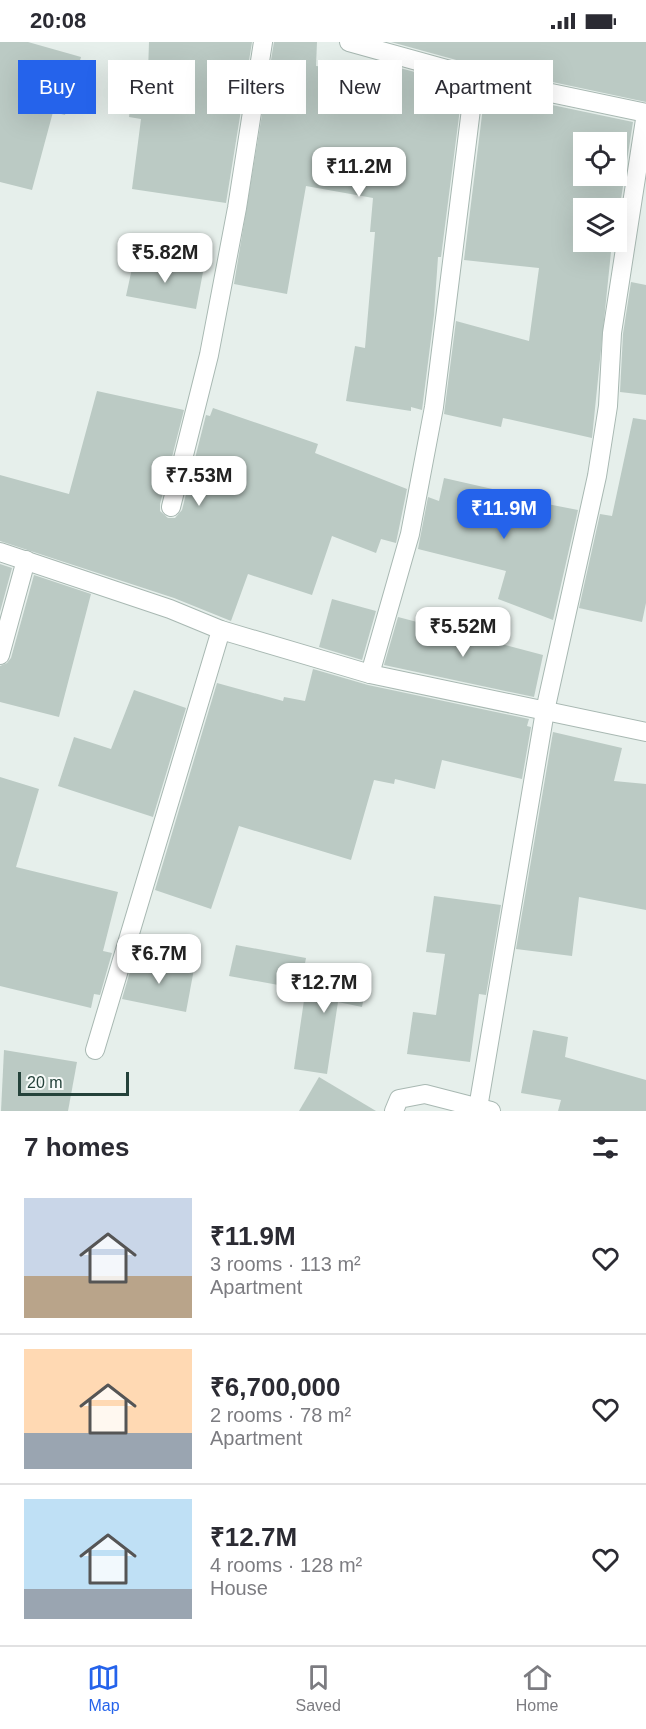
<!DOCTYPE html>
<html lang="en">
<head>
<meta charset="utf-8">
<style>
	body { margin:0; font-family:Helvetica,sans-serif; background:#f2f2f3; color:#2b2b33; height:100vh; display:flex; flex-direction:column; font-size:22px; white-space:nowrap }
	* { box-sizing:border-box; margin:0 }
	p { font-size:20px; color:#7c7c81 }
	.icon { flex:none; width:33px; height:33px; fill:none; stroke:currentColor; stroke-width:2; stroke-linecap:round; stroke-linejoin:round }
	.map { position:relative; height:1069px; overflow:hidden }
	.drawer { display:flex; flex-direction:column; background:#fff; flex:1 }
	.drawer>* { flex:none }
	.hud { position:absolute; left:18px; top:18px; width:610px; height:54px; display:flex; gap:12px }
	.buttons { position:absolute; left:573px; top:90px; display:grid; gap:12px }
	.buttons a { display:grid; place-items:center; width:54px; height:54px; border-radius:0px; background:#fff; box-shadow:0 6px 24px #0002; font-size:30px }
	.scale { position:absolute; left:18px; bottom:15px; width:111px; box-sizing:border-box; padding-left:6px; border:3px solid #24423a; border-top:0; font-size:16px; line-height:21px; white-space:nowrap; color:#24423a; -webkit-text-stroke:4px #f7fbf9; paint-order:stroke }
	.price { position:absolute; translate:-50% -51px; padding:0 14px; border-radius:12px; background:#fff; color:#222; font-size:20px; line-height:39px; filter:drop-shadow(0 2px 3px #0008) }
	.price::after { content:''; position:absolute; left:50%; top:36px; width:18px; height:14px; margin-left:-9px; background:inherit; clip-path:polygon(0 0,100% 0,50% 100%) }
	.price.active { background:#2563eb; color:#fff }
	ul { padding:0; list-style:none }
	li { display:flex; align-items:center; gap:18px; height:150px; padding:0 24px }
	li+li { border-top:2px solid #e1e1e2 }
	li span { display:grid; place-items:center; flex:none; width:168px; height:120px; border-radius:0px; color:#555 }
	li>.icon { margin-inline-start:auto }
	span .icon { width:72px; height:72px; fill:#fffc; stroke-width:1 }
	li b { font-size:26px }
	h2 { display:flex; justify-content:space-between; align-items:center; height:72px; padding:0 24px; font-size:26px }
	.pill { padding:0 21px; border-radius:0px; background:#fff; box-shadow:0 6px 24px #0002; font-size:21px; line-height:54px }
	.pill.active { background:#2563eb; color:#fff }
	.status { display:flex; justify-content:space-between; align-items:center; height:42px; padding:0 30px; background:#fff; direction:ltr }
	.status svg { height:16px; fill:currentColor }
	.menu { display:flex; justify-content:space-around; align-items:center; height:84px; border-top:2px solid #e1e1e2; background:#fff; font-size:16px; color:#7c7c81 }
	.menu a { display:grid; justify-items:center; gap:3px }
	.menu .active { color:#2563eb }
	.map>svg:first-child { display:block }
	.building { fill:#bbcac4; fill-rule:evenodd }
	.lines { fill:none; stroke-linecap:round; stroke-linejoin:round }
	.minor-casing { stroke:#a8b8b2; stroke-width:20 }
	.minor { stroke:#fff; stroke-width:18 }
</style>
</head>
<body>
<div class="status"><b>20:08</b><svg viewBox="0 0 49 12"><path d="M0 12V9h3v3zM5 12V6h3v6zM10 12V3h3v9zM15 12V0h3v12zM26 1h20v11H26zM47 4h2v5h-2z"/></svg></div>
<div class="map">
<svg width="646" height="1069" viewBox="0 0 646 1069">
	<rect width="100%" height="100%" fill="#e6efeb"/>
	<g class="building">
		<path d="M0,0H28L81,15L65,73L53,70L32,148L0,140Z"/>
		<path d="M149,0H252L226,161L132,147L141,77L129,75L135,28L148,30Z"/>
		<path d="M274,0H317L316,24L383,30L385,22L463,43L441,215H438L434,273L422,368L411,365V369L346,359L355,304L365,306L375,190H370L373,156L306,144L287,252L234,242Z"/>
		<path d="M391,0H646V60L478,24Z"/>
		<path d="M485,49L633,80L619,170L616,171V166H584V200H612L592,396L503,376L501,385L444,372L456,279L529,299L539,226L464,218ZM584,100H616V134H584Z"/>
		<path d="M134,217L203,230L196,267L126,254Z"/>
		<path d="M631,240L646,243V353L620,350L623,292Z"/>
		<path d="M97,349L184,368L160,462V469L168,476H175L182,468L206,373L210,374L213,366L318,402L315,411L407,447L396,501L381,497L376,511L332,494L312,553L248,532L231,579L174,556L0,499V433L69,452Z"/>
		<path d="M633,376L646,378V561L642,580L579,566L600,472L612,474Z"/>
		<path d="M444,436L532,456V459L578,468L553,578L498,557L506,529L418,507L428,455L439,459Z"/>
		<path d="M0,522L12,526L0,570Z"/>
		<path d="M34,533L91,552L59,675L0,660V624L7,621L11,616Z"/>
		<path d="M332,557L376,569L362,618L319,605Z"/>
		<path d="M398,575L543,613L534,655L384,623Z"/>
		<path d="M313,627L368,643L529,677L527,684L531,685L522,737L442,718L435,747L395,737L394,742L374,738L351,818L239,784L211,867L155,848L217,641L283,659L284,655L305,659Z"/>
		<path d="M134,648L186,666L153,775L58,744L74,695L111,707Z"/>
		<path d="M553,690L622,706L614,739L646,742V868L579,855L572,914L516,907Z"/>
		<path d="M0,735L39,747L16,825L118,850L103,909L112,911L100,953L94,952L91,966L0,944Z"/>
		<path d="M434,854L501,863L486,953L479,952L470,1020L407,1012L413,970L436,973L445,912L426,910Z"/>
		<path d="M236,903L306,916L300,947L229,934Z"/>
		<path d="M134,916L194,927L186,970L122,957Z"/>
		<path d="M309,924L368,934L362,965L338,960L327,1032L294,1027Z"/>
		<path d="M533,988L568,995L565,1015L646,1038V1069H558L561,1058L521,1051Z"/>
		<path d="M4,1008L77,1020L68,1069H1Z"/>
		<path d="M319,1035L376,1069H299Z"/>
	</g>
	<g class="lines">
		<g class="minor-casing">
			<g id="minor">
				<path d="M349,0L475,35"/>
				<path d="M171,465L209,313L237,166L263,0"/>
				<path d="M0,510L170,567L221,588L370,632L646,690"/>
				<path d="M0,613L26,518"/>
				<path d="M370,632L410,492L434,365L475,35L646,71"/>
				<path d="M95,1008L221,588"/>
				<path d="M478,1066L545,669L597,434L608,364L612,291L646,71"/>
				<path d="M394,1069L399,1057L425,1052L491,1069"/>
			</g>
		</g>
		<use href="#minor" class="minor"/>
	</g>
</svg>
<div class="buttons">
<a><svg class="icon" aria-label="locate" viewBox="0 0 24 24"><circle cx="12" cy="12" r="6"/><path d="M12 2v4M12 18v4M2 12h4M18 12h4"/></svg></a>
<a><svg class="icon" aria-label="layers" viewBox="0 0 24 24"><path d="M12 4l9 5-9 5-9-5zM3 14l9 5 9-5"/></svg></a>
</div>
<div class="scale">20 m</div>
<b class="price" style="left:359px;top:156px">₹11.2M</b>
<b class="price" style="left:165px;top:242px">₹5.82M</b>
<b class="price" style="left:199px;top:465px">₹7.53M</b>
<b class="price active" style="left:504px;top:498px">₹11.9M</b>
<b class="price" style="left:463px;top:616px">₹5.52M</b>
<b class="price" style="left:159px;top:943px">₹6.7M</b>
<b class="price" style="left:324px;top:972px">₹12.7M</b>
<div class="hud">
<a class="pill active">Buy</a>
<a class="pill">Rent</a>
<a class="pill">Filters</a>
<a class="pill">New</a>
<a class="pill">Apartment</a>
</div>
</div>
<section class="drawer">
<h2>7 homes<svg class="icon" aria-label="filters" viewBox="0 0 24 24"><path d="M4 7h16M4 17h16"/><circle cx="9" cy="7" r="2"/><circle cx="15" cy="17" r="2"/></svg></h2>
<ul>
<li><span style="background:linear-gradient(#c9d6e8 65%,#b9a48a 0)"><svg class="icon" aria-label="home" viewBox="0 0 24 24"><path d="M3 11l9-7 9 7M6 9v11h12V9"/></svg></span><div><b>₹11.9M</b><p>3 rooms · 113 m²</p><p>Apartment</p></div><svg class="icon" aria-label="heart" viewBox="0 0 24 24"><path d="M12 20l-8-8c-3-5 5-10 8-4 3-6 11-1 8 4z"/></svg></li>
<li><span style="background:linear-gradient(#ffd9b3 70%,#9aa5b1 0)"><svg class="icon" aria-label="home" viewBox="0 0 24 24"><path d="M3 11l9-7 9 7M6 9v11h12V9"/></svg></span><div><b>₹6,700,000</b><p>2 rooms · 78 m²</p><p>Apartment</p></div><svg class="icon" aria-label="heart" viewBox="0 0 24 24"><path d="M12 20l-8-8c-3-5 5-10 8-4 3-6 11-1 8 4z"/></svg></li>
<li><span style="background:linear-gradient(#bfe0f5 75%,#9aa5b1 0)"><svg class="icon" aria-label="home" viewBox="0 0 24 24"><path d="M3 11l9-7 9 7M6 9v11h12V9"/></svg></span><div><b>₹12.7M</b><p>4 rooms · 128 m²</p><p>House</p></div><svg class="icon" aria-label="heart" viewBox="0 0 24 24"><path d="M12 20l-8-8c-3-5 5-10 8-4 3-6 11-1 8 4z"/></svg></li>
</ul>
</section>
<nav class="menu">
<a class="active"><svg class="icon" aria-label="map" viewBox="0 0 24 24"><path d="M3 6l6-2 6 2 6-2v14l-6 2-6-2-6 2zM9 4v14M15 6v14"/></svg>Map</a>
<a><svg class="icon" aria-label="saved" viewBox="0 0 24 24"><path d="M7 4h10v16l-5-4-5 4z"/></svg>Saved</a>
<a><svg class="icon" aria-label="home" viewBox="0 0 24 24"><path d="M3 11l9-7 9 7M6 9v11h12V9"/></svg>Home</a>
</nav>
</body>
</html>
